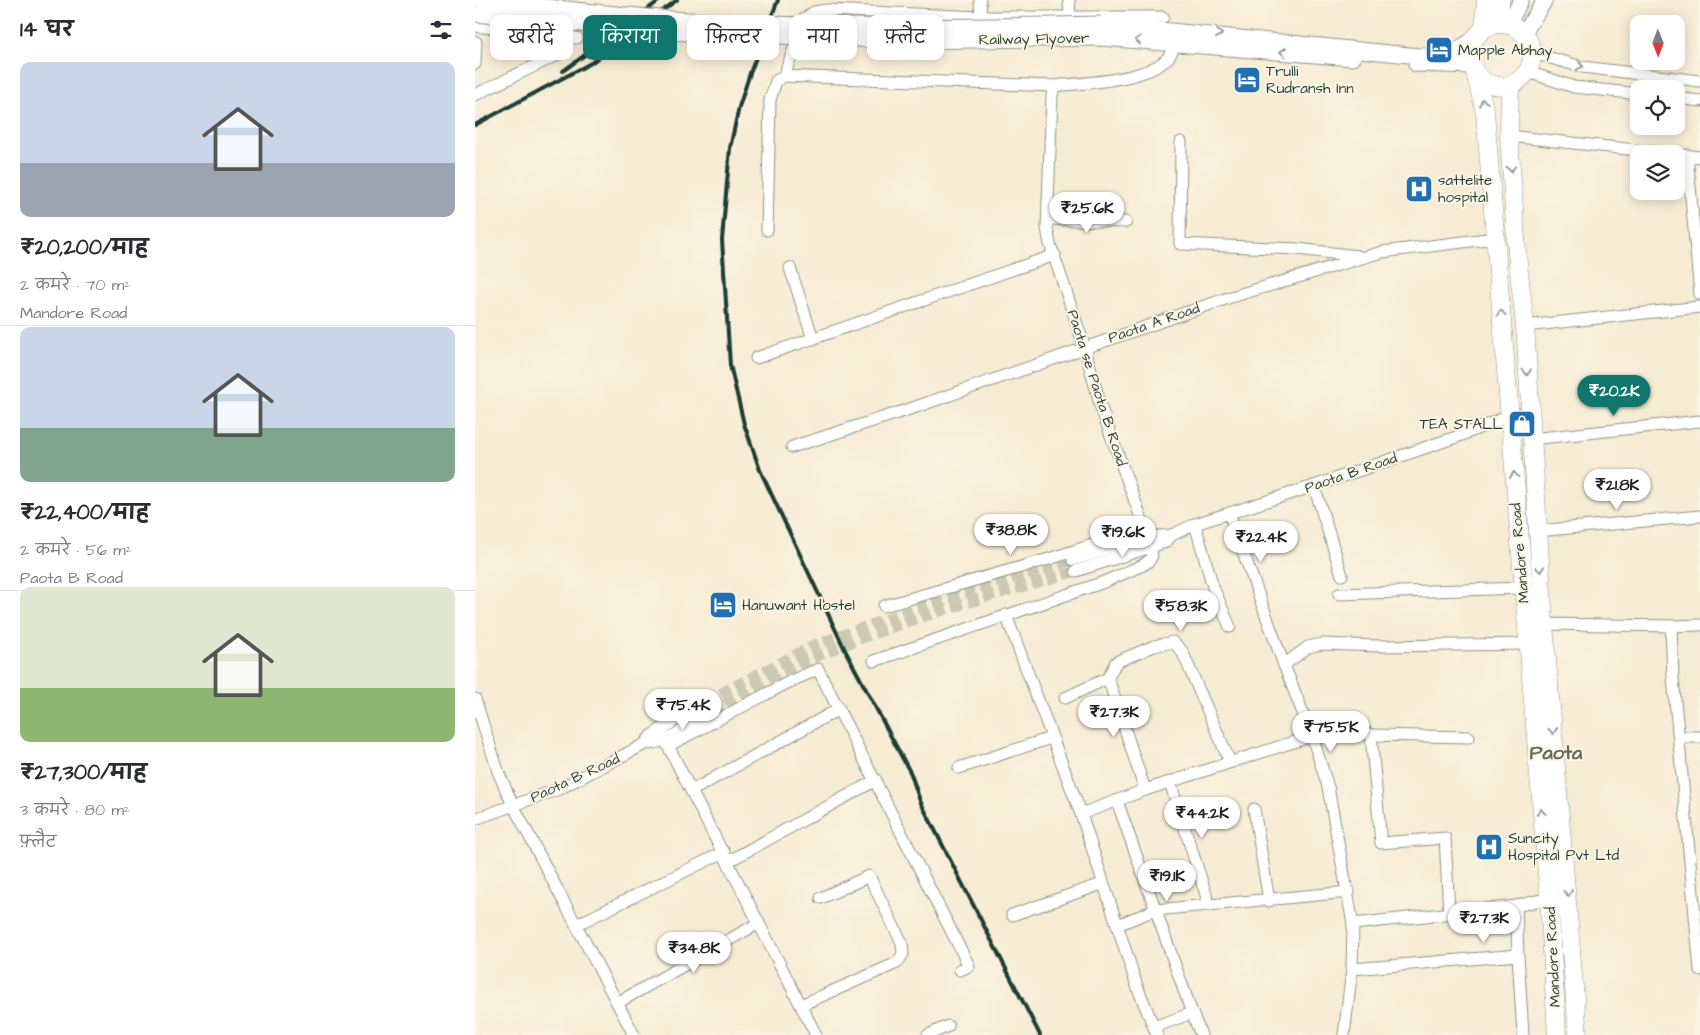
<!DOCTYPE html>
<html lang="hi">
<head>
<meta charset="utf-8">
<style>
	body { margin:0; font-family:"Architects Daughter","Playpen Sans Deva",sans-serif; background:#f2f2f3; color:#2b2b33; height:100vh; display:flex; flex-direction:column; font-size:19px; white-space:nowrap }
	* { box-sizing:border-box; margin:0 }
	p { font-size:16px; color:#7c7c81 }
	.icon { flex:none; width:28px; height:28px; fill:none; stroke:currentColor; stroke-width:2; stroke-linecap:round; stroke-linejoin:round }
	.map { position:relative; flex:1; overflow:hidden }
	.sheet { display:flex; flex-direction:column; background:#fff; width:475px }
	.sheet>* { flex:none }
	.top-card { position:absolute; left:15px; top:15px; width:475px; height:45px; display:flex; gap:10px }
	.needle { width:32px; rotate:179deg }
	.tools { position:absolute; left:1155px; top:15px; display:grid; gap:10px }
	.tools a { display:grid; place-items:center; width:55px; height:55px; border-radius:10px; background:#fff; box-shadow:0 2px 12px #0003; font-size:25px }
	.price { position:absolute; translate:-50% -42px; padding:0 11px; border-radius:18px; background:#fff; color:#222; font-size:16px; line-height:32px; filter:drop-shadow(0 1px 2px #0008) }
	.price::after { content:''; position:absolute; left:50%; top:30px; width:15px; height:11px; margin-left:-8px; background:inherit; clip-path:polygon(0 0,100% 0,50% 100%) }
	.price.current { background:#0f766e; color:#fff }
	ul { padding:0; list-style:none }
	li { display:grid; align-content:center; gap:10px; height:265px; padding:0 20px }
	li+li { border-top:1px solid #e1e1e2 }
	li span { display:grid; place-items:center; height:155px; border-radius:10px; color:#555 }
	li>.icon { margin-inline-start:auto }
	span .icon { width:90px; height:90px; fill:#fffc; stroke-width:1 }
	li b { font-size:21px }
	h2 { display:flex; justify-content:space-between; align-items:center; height:60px; padding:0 20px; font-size:21px }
	.chip { padding:0 18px; border-radius:10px; background:#fff; box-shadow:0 2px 12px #0003; font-size:18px; line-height:45px }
	.chip.current { background:#0f766e; color:#fff }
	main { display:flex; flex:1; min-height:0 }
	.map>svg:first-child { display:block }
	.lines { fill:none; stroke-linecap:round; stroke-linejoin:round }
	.minor-tunnel { stroke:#cbc8b3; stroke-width:11; stroke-dasharray:11 5.5; stroke-linecap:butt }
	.minor-casing { stroke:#8a9484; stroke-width:13 }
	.major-casing { stroke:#8a9484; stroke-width:17 }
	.highway-casing { stroke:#8a9484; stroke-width:19 }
	.minor { stroke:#fff; stroke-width:11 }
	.major { stroke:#fff; stroke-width:15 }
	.highway { stroke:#fff; stroke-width:18 }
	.rail { stroke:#1f3d34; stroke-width:4 }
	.major-bridge-casing { stroke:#8a9484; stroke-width:17; stroke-linecap:butt }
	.major-bridge { stroke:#fff; stroke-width:15 }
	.oneway { stroke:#8f9e9a }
	.labels { text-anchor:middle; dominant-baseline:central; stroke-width:4; stroke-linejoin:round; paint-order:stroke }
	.street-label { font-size:15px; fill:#1f3d34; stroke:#fcf5e5 }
	.poi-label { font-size:15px; fill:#1f3d34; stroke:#fcf5e5; text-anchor:start }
	.district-label { font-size:20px; font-weight:bold; fill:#676755; stroke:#fcf5e5 }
</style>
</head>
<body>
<main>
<section class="sheet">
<h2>14 घर<svg class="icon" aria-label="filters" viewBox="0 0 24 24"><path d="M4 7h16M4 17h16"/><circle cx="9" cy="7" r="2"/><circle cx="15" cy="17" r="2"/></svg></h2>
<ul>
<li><span style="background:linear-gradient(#c9d6e8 65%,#9aa5b1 0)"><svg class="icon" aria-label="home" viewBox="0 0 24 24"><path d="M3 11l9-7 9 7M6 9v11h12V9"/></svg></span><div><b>₹20,200/माह</b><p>2 कमरे · 70 m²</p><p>Mandore Road</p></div></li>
<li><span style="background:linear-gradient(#c9d6e8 65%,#7fa58c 0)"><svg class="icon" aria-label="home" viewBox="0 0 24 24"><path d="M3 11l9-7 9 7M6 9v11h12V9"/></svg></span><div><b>₹22,400/माह</b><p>2 कमरे · 56 m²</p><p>Paota B Road</p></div></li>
<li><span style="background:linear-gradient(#dfe7d0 65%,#8fb573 0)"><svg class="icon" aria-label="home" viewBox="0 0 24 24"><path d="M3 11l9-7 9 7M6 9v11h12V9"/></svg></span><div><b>₹27,300/माह</b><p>3 कमरे · 80 m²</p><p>फ़्लैट</p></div></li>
</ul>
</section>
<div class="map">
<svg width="1225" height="1035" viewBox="0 0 1225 1035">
	<rect width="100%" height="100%" fill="#fcf5e5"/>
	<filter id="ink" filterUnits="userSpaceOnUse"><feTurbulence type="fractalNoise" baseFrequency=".02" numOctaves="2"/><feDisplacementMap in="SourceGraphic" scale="10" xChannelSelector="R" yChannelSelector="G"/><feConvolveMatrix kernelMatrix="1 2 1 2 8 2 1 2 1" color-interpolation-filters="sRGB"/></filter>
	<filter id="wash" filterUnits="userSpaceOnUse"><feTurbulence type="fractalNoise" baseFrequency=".0096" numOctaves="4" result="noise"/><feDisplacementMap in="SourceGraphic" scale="20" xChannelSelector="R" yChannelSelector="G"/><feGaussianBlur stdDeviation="1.12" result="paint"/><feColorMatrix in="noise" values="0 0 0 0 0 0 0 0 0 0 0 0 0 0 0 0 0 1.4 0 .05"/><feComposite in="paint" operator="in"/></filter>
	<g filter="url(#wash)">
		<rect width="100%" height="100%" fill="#f6ebd3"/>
	</g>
	<g filter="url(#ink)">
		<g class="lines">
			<g class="minor-tunnel">
				<path d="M231,701L340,645L480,595L598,560"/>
				<path d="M236,712C262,698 287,681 313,669C405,626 504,599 601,571"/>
			</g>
			<g class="minor-casing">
				<g id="minor">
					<path d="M505,0L506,17"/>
					<path d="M594,0L595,16"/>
					<path d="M0,26L102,38"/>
					<path d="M1058,53L1107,67L1225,81"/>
					<path d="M0,64L1,42"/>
					<path d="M1053,72L1099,87L1164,94"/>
					<path d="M309,76L329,19L339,12L352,10L506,17H688"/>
					<path d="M0,95L86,53"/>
					<path d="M1201,98L1225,101"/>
					<path d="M1034,136L1225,157"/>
					<path d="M706,142L705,244L822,249L883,256"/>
					<path d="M1212,155L1225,294"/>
					<path d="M573,219L651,222"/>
					<path d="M292,230L295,100L301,81L309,76L579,86"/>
					<path d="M315,268L338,339"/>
					<path d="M1050,326L1225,307"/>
					<path d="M281,358L580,255"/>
					<path d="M1056,439L1225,421"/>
					<path d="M317,447L432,410L756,297L890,257L907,252L1020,238"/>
					<path d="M839,486L867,575"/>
					<path d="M754,513L809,665"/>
					<path d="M720,524L738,587L755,627"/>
					<path d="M1062,531L1225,516"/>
					<path d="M598,560L673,537L697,535"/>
					<path d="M601,571L691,542L697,535L720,524L839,486L987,435L1034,416L1055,413"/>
					<path d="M864,594L1048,588"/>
					<path d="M409,606L574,559L670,528"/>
					<path d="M531,615L606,814L662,986L682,1035"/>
					<path d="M1069,624L1196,626L1198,678L1225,970"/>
					<path d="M1196,626L1225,625"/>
					<path d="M399,661L629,582L668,565L674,561L677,556L673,537L626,408L610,348L575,244L572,228L577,96L579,86C605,83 708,81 698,37"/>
					<path d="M633,678L670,790"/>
					<path d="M590,698L633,678L641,662L679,646L698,642L707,651L755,762"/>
					<path d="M0,699L24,774L38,805L159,1035"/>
					<path d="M185,730L341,1035"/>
					<path d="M896,735L994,737"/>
					<path d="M1205,737H1225"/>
					<path d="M170,744L176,736L231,701"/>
					<path d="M193,746L312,683L343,669L494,966L485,970"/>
					<path d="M484,768L576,738"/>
					<path d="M695,782L734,904"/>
					<path d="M216,791L364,709"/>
					<path d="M642,801L717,1013"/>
					<path d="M779,809L794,901"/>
					<path d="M606,814L670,790L837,736L853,787L878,924L877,969L869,1035"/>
					<path d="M0,819L84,789L170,744C193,744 217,723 236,712"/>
					<path d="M254,861L401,780"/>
					<path d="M1041,906L1043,955"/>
					<path d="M974,913L970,838L906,843L896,735C879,724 856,730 837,736L809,665L833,647L847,644L905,646L1053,644"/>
					<path d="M537,915L627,884"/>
					<path d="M878,924L1041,906L1074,898"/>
					<path d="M101,925L249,852"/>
					<path d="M642,925L680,910L874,892"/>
					<path d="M877,969L1043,955L1048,1035"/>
					<path d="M142,1003L284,923"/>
					<path d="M326,1005L422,963L428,954L427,943L394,876L346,898"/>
					<path d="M679,1027L717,1013L726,1035"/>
					<path d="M453,1035L473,1026"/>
				</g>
			</g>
			<g class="major-casing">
				<g id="major">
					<path d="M626,24L944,56C971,55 978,55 1000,38"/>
					<path d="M1034,24L1046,0"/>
					<path d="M1049,33L1070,0"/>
					<path d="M626,38L878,58"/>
					<path d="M941,64L997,66"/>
				</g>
			</g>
			<g class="highway-casing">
				<g id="highway">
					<path d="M1025,23V0"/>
					<circle cx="1026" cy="55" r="31"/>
					<path d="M1009,28L1011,0"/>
					<path d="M1000,72L1010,112L1074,898L1082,1035"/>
					<path d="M1035,85L1034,136L1042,254L1050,326L1069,624L1103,1035"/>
				</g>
			</g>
			<use href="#minor" class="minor"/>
			<use href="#major" class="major"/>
			<use href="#highway" class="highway"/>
			<g class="rail">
				<path d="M303,0L275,73L264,107L255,148L247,240L255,365L269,424L285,470L371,652L436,774L445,801L565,1035"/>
				<path d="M88,71L185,0"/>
				<path d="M0,125L116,63L202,0"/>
			</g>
			<g class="major-bridge-casing">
				<g id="major-bridge">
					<path d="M6,0C70,7 134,14 198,19C340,29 483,27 626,24"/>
					<path d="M0,14L188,32L439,41L626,38"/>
				</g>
			</g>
			<use href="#major-bridge" class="major-bridge"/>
		</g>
		<defs><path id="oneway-chevron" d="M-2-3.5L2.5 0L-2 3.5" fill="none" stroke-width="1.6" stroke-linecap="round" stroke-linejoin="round" transform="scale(1.25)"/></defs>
		<g class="oneway">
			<use href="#oneway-chevron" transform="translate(744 34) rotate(6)"/>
			<use href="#oneway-chevron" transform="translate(663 40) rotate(-176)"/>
			<use href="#oneway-chevron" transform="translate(808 52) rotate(-175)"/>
			<use href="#oneway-chevron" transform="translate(1105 66) rotate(13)"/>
			<use href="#oneway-chevron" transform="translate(1008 102) rotate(-105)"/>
			<use href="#oneway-chevron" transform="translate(1036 169) rotate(86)"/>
			<use href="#oneway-chevron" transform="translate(1026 313) rotate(-95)"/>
			<use href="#oneway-chevron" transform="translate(1052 372) rotate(87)"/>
			<use href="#oneway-chevron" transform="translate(1039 475) rotate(-95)"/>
			<use href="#oneway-chevron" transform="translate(1065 569) rotate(86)"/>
			<use href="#oneway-chevron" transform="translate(1078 731) rotate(85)"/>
			<use href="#oneway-chevron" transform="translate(1066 812) rotate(-95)"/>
			<use href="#oneway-chevron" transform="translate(1093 893) rotate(85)"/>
		</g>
	</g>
	<defs>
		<g id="hotel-square" transform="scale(1.4375)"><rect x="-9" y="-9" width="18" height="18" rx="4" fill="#1f6fb2" stroke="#fcf5e5"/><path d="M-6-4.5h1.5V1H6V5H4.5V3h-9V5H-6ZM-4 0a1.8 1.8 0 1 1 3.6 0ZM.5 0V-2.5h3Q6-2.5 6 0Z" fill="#fff"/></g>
		<g id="hospital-square" transform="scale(1.4375)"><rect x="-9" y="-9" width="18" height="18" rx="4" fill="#1f6fb2" stroke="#fcf5e5"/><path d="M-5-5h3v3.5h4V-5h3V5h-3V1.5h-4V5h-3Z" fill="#fff"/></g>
		<g id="shop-square" transform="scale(1.4375)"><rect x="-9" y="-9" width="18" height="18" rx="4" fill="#1f6fb2" stroke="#fcf5e5"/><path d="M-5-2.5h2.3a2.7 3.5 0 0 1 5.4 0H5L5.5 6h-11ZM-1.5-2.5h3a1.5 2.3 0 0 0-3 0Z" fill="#fff"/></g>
	</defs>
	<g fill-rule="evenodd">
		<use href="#hotel-square" x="964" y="50"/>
		<use href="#hotel-square" x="772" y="80"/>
		<use href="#hospital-square" x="944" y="189"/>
		<use href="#shop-square" x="1047" y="424"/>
		<use href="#hotel-square" x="248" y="605"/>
		<use href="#hospital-square" x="1014" y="847"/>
	</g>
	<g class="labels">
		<g class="street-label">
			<text transform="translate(559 39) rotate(-1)">Railway Flyover</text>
			<text transform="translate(679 323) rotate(-19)">Paota A Road</text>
			<text transform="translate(622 388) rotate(72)">Paota se Paota B Road</text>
			<text transform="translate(876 473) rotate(-19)">Paota B Road</text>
			<text transform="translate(1045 553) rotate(-95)">Mandore Road</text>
			<text transform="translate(100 778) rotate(-25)">Paota B Road</text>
			<text transform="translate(1078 957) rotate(-93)">Mandore Road</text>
		</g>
		<g class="poi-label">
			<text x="983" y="50">Mapple Abhay</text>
			<text x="791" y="71">Trulli<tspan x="791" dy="17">Rudransh Inn</tspan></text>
			<text x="963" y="180">sattelite<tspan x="963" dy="17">hospital</tspan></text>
			<text x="1028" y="424" text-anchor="end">TEA STALL</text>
			<text x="267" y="605">Hanuwant Hostel</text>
			<text x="1033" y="838">Suncity<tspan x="1033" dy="17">Hospital Pvt Ltd</tspan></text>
		</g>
		<g class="district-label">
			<text x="1081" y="753">Paota</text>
		</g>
	</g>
</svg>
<div class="tools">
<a><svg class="needle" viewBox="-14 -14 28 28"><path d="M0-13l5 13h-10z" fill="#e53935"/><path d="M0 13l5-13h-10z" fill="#7c7c81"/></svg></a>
<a><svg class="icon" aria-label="locate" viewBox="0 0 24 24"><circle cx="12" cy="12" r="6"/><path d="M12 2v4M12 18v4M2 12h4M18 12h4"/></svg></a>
<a><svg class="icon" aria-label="layers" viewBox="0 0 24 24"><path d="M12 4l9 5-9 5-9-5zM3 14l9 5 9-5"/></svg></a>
</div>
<b class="price" style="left:612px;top:234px">₹25.6K</b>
<b class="price current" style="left:1139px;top:417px">₹20.2K</b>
<b class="price" style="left:1142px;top:511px">₹21.8K</b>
<b class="price" style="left:536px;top:556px">₹38.8K</b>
<b class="price" style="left:648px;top:558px">₹19.6K</b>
<b class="price" style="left:786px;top:563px">₹22.4K</b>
<b class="price" style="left:706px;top:632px">₹58.3K</b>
<b class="price" style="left:208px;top:731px">₹75.4K</b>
<b class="price" style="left:639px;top:738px">₹27.3K</b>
<b class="price" style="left:856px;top:753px">₹75.5K</b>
<b class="price" style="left:727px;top:839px">₹44.2K</b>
<b class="price" style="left:692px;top:902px">₹19.1K</b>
<b class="price" style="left:1009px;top:944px">₹27.3K</b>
<b class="price" style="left:219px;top:974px">₹34.8K</b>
<div class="top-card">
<a class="chip">खरीदें</a>
<a class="chip current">किराया</a>
<a class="chip">फ़िल्टर</a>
<a class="chip">नया</a>
<a class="chip">फ़्लैट</a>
</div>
</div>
</main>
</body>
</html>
